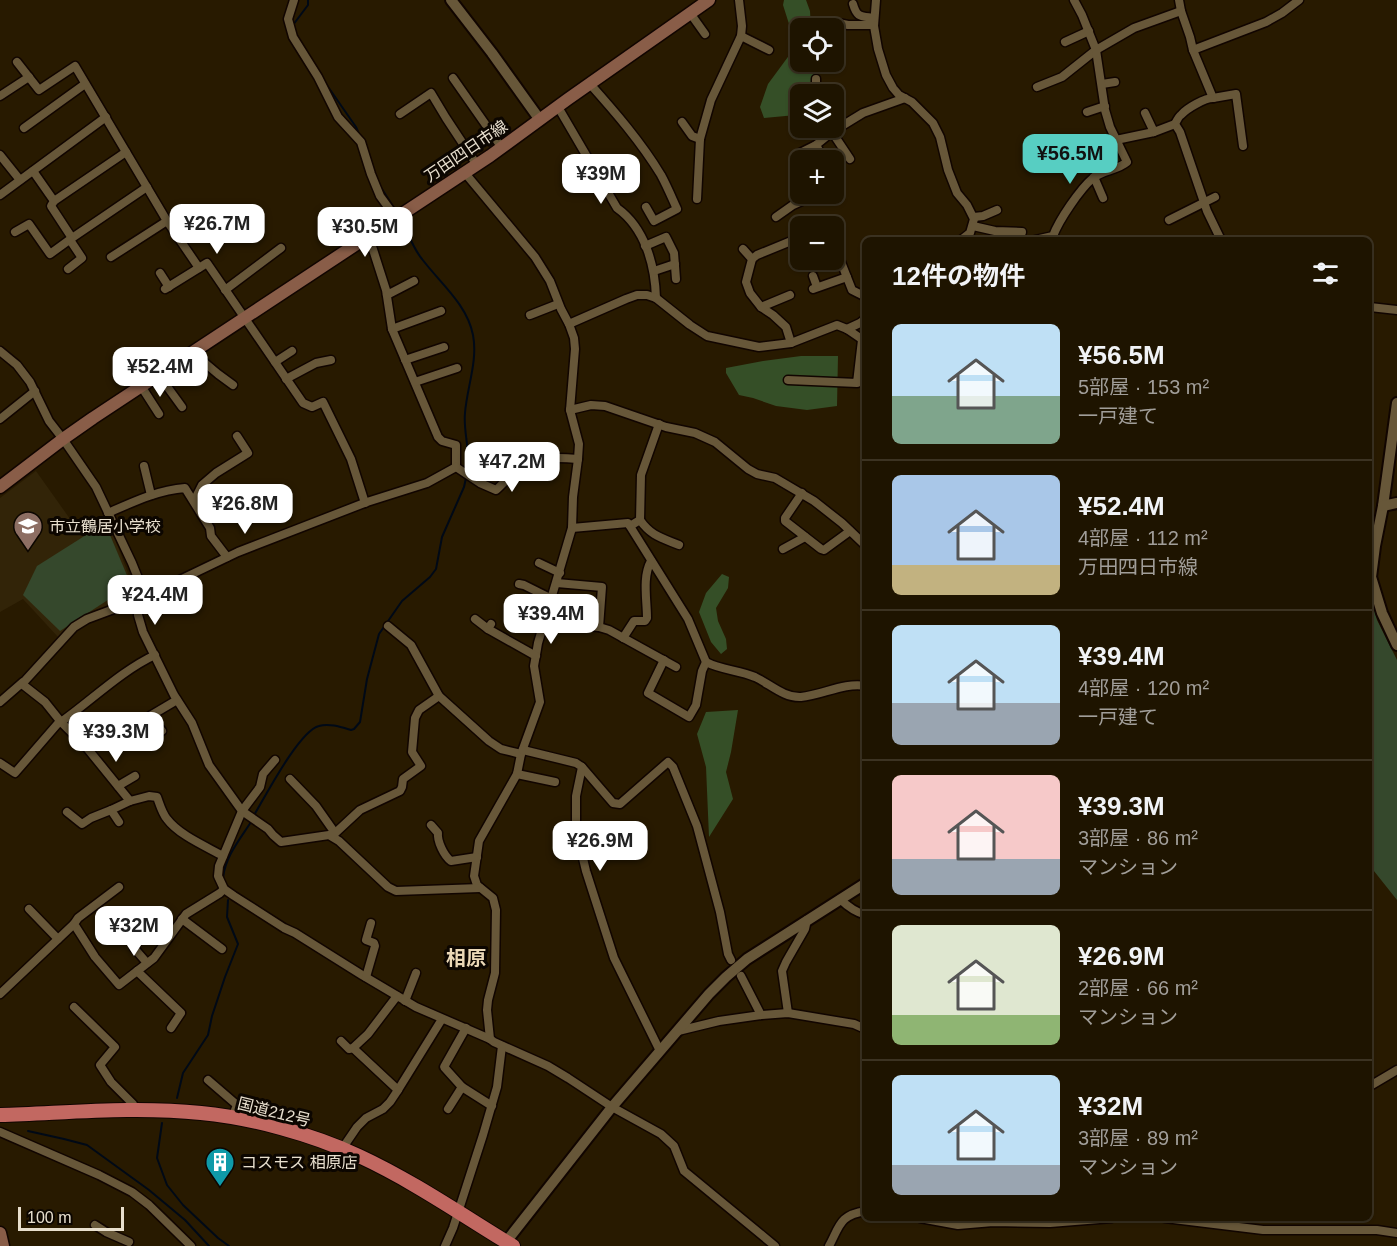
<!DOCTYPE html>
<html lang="ja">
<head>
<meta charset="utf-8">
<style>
	body { margin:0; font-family:Arial,"Noto Sans JP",sans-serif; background:#261d0a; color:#f1f3f6; height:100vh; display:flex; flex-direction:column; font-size:22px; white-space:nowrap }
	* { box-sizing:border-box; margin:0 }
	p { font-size:20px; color:#a19e99 }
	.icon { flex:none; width:33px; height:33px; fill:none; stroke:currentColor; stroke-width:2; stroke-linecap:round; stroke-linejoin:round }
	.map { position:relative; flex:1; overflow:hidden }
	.details { position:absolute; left:862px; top:237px; width:510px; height:984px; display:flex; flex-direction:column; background:#1e1400; border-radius:9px; box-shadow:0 2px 4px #0004,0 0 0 2px #3c3322 }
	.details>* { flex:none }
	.controls { position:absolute; left:790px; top:18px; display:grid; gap:12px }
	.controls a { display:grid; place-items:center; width:54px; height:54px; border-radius:9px; background:#1e1400; box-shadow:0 2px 4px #0004,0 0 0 2px #3c3322; font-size:30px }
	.scale { position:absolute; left:18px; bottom:15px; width:106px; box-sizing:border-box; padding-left:6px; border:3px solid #e8dfce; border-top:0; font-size:16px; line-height:21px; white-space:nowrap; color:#e8dfce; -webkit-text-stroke:4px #0c0600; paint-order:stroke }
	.price { position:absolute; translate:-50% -51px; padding:0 14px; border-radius:12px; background:#fff; color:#222; font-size:20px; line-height:39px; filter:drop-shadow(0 2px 3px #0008) }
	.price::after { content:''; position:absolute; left:50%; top:36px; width:18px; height:14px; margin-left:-9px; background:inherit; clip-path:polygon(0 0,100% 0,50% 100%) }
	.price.selected { background:#57cec2; color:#111 }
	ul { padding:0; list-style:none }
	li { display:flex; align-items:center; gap:18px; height:150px; padding:0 30px }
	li+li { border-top:2px solid #3c3322 }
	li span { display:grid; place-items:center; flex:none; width:168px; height:120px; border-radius:9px; color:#555 }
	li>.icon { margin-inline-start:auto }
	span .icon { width:72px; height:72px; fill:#fffc; stroke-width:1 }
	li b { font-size:26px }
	h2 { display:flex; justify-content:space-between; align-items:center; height:72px; padding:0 30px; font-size:26px }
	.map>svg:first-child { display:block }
	.built { fill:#322408 }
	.green { fill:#35482c }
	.forest { fill:#354f27 }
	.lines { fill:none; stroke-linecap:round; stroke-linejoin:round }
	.stream { stroke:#000916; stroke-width:2 }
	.minor-casing { stroke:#110500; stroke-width:11 }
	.tertiary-casing { stroke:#110500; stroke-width:14 }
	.secondary-casing { stroke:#110500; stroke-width:15 }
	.trunk-casing { stroke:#110500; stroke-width:16 }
	.minor { stroke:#675739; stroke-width:8 }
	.tertiary { stroke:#675739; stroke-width:10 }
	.secondary { stroke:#895d48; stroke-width:12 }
	.trunk { stroke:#c26861; stroke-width:14 }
	.labels { text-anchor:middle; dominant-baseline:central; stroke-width:6; stroke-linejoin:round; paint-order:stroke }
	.street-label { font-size:16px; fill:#e8dfce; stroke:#0c0600 }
	.poi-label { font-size:16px; fill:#e8dfce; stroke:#0c0600; text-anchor:start }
	.quarter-label { font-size:20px; font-weight:bold; fill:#ebd8b6; stroke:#0c0600 }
</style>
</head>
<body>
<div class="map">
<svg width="1397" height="1246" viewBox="0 0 1397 1246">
	<rect width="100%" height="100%" fill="#281a00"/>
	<path class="built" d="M36,471L80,533L107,518L134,589L58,637L23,599L0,612V498Z"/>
	<g class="green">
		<path d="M105,523L131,585L60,631L23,595L37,566Z"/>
		<path d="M1370,590L1377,620L1397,660V900L1370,866Z"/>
	</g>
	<g class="forest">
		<path d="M784,0H806L810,11L811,28H801V62H815L816,72L808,94H801V108L796,115L764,118L760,107L768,84L796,46L783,5Z"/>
		<path d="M801,356H838L837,406L807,410L776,406L753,398L739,395L726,373V368L763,361Z"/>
		<path d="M722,574L729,577L728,588L716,608L718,621L726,639L727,649L721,654L711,642L699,612L706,593Z"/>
		<path d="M738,710L731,752L726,772L733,799L709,837L706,767L697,734L706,712Z"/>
	</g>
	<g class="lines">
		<g class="stream">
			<path d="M293,25L308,5V0"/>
			<path d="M324,81L356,127L359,134"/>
			<path d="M380,186L396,211"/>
			<path d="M401,219C408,232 412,247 422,259C440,283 467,304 473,335C478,361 467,387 465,413C463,432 471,452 467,472"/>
			<path d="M253,817C265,797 299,731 319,726C329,723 341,727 351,730L354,729L360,722L367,679L379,634L402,601L430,577L436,569L442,537L464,487L466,478"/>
			<path d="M223,878C225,857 240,839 251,822"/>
			<path d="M177,1098L183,1073L208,1035L212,1016L225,977L238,944L227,917L228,900"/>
			<path d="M162,1123L157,1158L167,1185L183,1205L218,1238L229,1246"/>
			<path d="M28,1131L64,1139L87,1145L149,1190L185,1220L209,1246"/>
		</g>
		<g class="minor-casing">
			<g id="minor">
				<path d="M294,0L288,19L293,37L318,77L338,117L361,142L371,174L380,196L396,218"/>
				<path d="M876,0L874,26L878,49L886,75L893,88L899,95L912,102L933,123L940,137L948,170L957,193L967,205L974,219L970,233L961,240"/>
				<path d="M1179,0L1181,11L1190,37L1193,50L1213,98L1236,94L1243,146"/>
				<path d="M853,4C857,18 861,16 874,18"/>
				<path d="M690,13L705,34"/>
				<path d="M838,23L848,25H874"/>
				<path d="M741,36L769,50"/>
				<path d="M1065,42L1089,31"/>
				<path d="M1193,50L1266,22L1282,13L1299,0"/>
				<path d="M17,62L39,90L75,66L167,221L199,268"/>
				<path d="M453,78L502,148"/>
				<path d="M590,84C615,112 641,142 661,175C667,186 672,198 677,209L654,221L646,207"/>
				<path d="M1102,84L1115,82"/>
				<path d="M1037,87L1062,77L1096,50L1134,28L1181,11"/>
				<path d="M816,94V79"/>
				<path d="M0,96L29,77"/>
				<path d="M1213,98C1205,98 1187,108 1181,115C1179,116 1176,122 1175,124L1180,132L1207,211L1221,240"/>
				<path d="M558,107L617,208C645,228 655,265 656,298"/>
				<path d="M1087,112L1105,106"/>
				<path d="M1145,113L1154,132"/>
				<path d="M400,114L431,93L446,118L477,165"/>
				<path d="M682,122L692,136L700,139"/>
				<path d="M24,128L85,84"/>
				<path d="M830,129L850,159"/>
				<path d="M1116,140L1154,132L1175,124"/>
				<path d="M816,145L824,160"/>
				<path d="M0,155L20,180"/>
				<path d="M801,169L796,161V155L816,145L832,132L863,113L905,98"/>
				<path d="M33,171L54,201L51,206L72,238L147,187"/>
				<path d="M465,173L535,257L550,281L561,309L569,324L574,338L575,349L570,410L579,444L578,459L573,497L572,528L538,643L534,666L540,702L521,754L517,774L479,841L474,876L477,885L493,898L496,910L495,973L488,1000L487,1010L490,1039L494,1042L548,1066L568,1078L612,1107L661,1134L674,1146L684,1171L775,1246"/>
				<path d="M1094,177L1103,198"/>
				<path d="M834,179L839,189"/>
				<path d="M0,195L106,117"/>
				<path d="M697,199L700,139L711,100L741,36L742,26L739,0"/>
				<path d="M54,201L126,152"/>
				<path d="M776,217L793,205L813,196L812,194"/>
				<path d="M974,217L983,216L997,210"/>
				<path d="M799,220L802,226"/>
				<path d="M1169,220L1215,197"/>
				<path d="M973,226L995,231L1022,232"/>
				<path d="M15,232L29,224L50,254L72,238"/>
				<path d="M369,237L386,290L392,329L438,437L442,441L456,445V467"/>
				<path d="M1035,240L1053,236C1059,220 1080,189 1093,178C1103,170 1118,170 1127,162L1110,127L1105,110L1096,50L1082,15L1074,0"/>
				<path d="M645,246L666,237L674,253L676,279"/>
				<path d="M743,249L752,259L746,282L750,293L761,307L773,315L786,327L791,343"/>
				<path d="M111,257L167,221"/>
				<path d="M752,259L757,255L801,237"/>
				<path d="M834,259H836L841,262L852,290L866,297"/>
				<path d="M814,268L834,260"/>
				<path d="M68,269L82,258L70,240"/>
				<path d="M654,271L675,264"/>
				<path d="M160,273L169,287"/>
				<path d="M813,276L817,287"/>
				<path d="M165,289L207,263L303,403L312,407L323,402L351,459L365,503"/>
				<path d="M813,289L847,277"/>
				<path d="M225,290L281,248"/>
				<path d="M387,295L414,281"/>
				<path d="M761,307L790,295"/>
				<path d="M1370,307L1397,310"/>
				<path d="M530,315L558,304"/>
				<path d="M569,324L626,299L637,295H647L656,298L690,325L707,336L759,347L791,343L837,325L847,329L866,342"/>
				<path d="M392,329L441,311"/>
				<path d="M847,329L860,323L866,318"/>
				<path d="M0,351L17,365L30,382L49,421L63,439L96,487L132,563L138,578V615L143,632L174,695L192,723L209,765L242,811L219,866L218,876L224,889L234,896L284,928L295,933L362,975L416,1007L490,1039"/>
				<path d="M193,353L218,374L233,385"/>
				<path d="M405,360L444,347"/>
				<path d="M275,362L292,351"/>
				<path d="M158,374L182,407"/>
				<path d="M286,379L316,363L331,360"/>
				<path d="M788,380L857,383L862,340"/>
				<path d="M415,382L457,368"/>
				<path d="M141,386L159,414"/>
				<path d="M570,410L591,405L605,406L666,427L695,433L715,442L748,469L757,474L775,478L814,501L842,523L866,546"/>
				<path d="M0,419L35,391"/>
				<path d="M144,466L151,495"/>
				<path d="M456,467L480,483L496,490C503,484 510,475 517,470C535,456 557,457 578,459"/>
				<path d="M802,493L785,518V521L821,549L824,550L850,531"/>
				<path d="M194,501L202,485L216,473L248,453L237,436"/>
				<path d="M108,513C133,502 158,490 185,488L210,528L211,536L227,557"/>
				<path d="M640,520C651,536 662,538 679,545"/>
				<path d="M630,526L640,520L641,475L659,424"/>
				<path d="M572,528L628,523L688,619L706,662C721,670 739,670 755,677C770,684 784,698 801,697C823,695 844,682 866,686"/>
				<path d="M783,549L805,537"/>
				<path d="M539,563L560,573"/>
				<path d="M519,584L524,585L552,599"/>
				<path d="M475,619L488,629"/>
				<path d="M545,623L599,627L602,587L557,583"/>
				<path d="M491,624L488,629L536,656"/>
				<path d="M388,626L411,645L439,696L489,741L501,749L521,754"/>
				<path d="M599,627L609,630L676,667"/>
				<path d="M623,638L634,621H645L647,618C647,600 642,577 651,561"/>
				<path d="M155,655C121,671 92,700 61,722L87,748L130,801L149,796L157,797C160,805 162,813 167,819C179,835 205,846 223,856"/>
				<path d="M664,660L648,693L689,717L696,705L702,671L706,662"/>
				<path d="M22,684L45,702L61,722"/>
				<path d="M0,702L23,682L22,684L74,627L87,619L138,600L238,552L367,502L427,483L456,467"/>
				<path d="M162,731L150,716L177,700"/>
				<path d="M130,736L154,721"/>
				<path d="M523,750L576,763L582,767L576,796V829L586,871L614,958L660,1051"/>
				<path d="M275,760L263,774L260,787L242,811L268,829L273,835L281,842L329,835L339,841L388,887L396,891L480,888"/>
				<path d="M0,763L15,773L60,721"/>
				<path d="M582,767L613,803L620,804L668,762L673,767L697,826L720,912L728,954L731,960"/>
				<path d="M517,774L555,782"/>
				<path d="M290,779L316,806L335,833"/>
				<path d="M118,786L135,776"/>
				<path d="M67,812L82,824L91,818L111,810"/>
				<path d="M119,822L111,810L130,801"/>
				<path d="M431,825L438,833C437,841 444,856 451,861L477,857"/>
				<path d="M332,836L360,810L400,791L402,787L403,779L421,766L412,752L415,718L419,710L439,696"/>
				<path d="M119,887L78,918L74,924L95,957L119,985L154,958L186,914L220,893L224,889"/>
				<path d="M840,899C848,907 855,912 866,915"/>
				<path d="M29,909L58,939"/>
				<path d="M182,919L222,949"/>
				<path d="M134,948L147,963"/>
				<path d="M137,971L181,1013L171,1028"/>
				<path d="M741,976L761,1015"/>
				<path d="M366,977L375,946L374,943L366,940L371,923"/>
				<path d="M0,994L74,924"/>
				<path d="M405,1001L416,973"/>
				<path d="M74,1007L115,1047L100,1065L111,1082L133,1104L134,1110"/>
				<path d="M788,1013L782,971L786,962L805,929L807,920"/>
				<path d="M678,1031L719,1021L761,1015L788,1013L854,1024L863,1028L866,1031"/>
				<path d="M341,1041L349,1049L353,1048L368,1034L397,996"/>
				<path d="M353,1048L398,1090L442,1019"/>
				<path d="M208,1080L237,1105L232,1118"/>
				<path d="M1370,1086L1397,1070"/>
				<path d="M462,1087L444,1067L466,1028"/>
				<path d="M448,1109L462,1087L492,1106"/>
				<path d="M0,1132L99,1175L132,1192L149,1205L191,1246"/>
				<path d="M342,1149L357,1127L366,1118L383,1109L390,1102L398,1090"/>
				<path d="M920,1218L958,1225L993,1222L1050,1223L1112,1218"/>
				<path d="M1165,1218L1263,1230H1377L1397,1233"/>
				<path d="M95,1225L106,1232L129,1242"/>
				<path d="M445,1246L453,1228L483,1135L497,1087L502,1046"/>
				<path d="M829,1246C840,1226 839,1215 866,1211"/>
			</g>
		</g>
		<g class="tertiary-casing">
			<g id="tertiary">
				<path d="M451,0L492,53L540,120"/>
				<path d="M1397,403L1383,506L1375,546L1371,577L1382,613L1397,645"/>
				<path d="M1383,506L1397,503"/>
				<path d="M506,1242L612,1107L709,994L726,977L747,959L866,883"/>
			</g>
		</g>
		<g class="secondary-casing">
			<g id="secondary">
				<path d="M0,487L63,439L93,418L490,156L568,99L709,0"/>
				<path d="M0,1233L3,1246"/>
			</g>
		</g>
		<g class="trunk-casing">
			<path id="trunk" d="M0,1115C67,1113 134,1106 201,1113C253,1118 311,1134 359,1156C413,1181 462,1215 513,1246"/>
		</g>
		<use href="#minor" class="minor"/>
		<use href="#tertiary" class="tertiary"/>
		<use href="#secondary" class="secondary"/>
		<use href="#trunk" class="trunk"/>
	</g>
	<defs>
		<g id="school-pin" transform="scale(1.5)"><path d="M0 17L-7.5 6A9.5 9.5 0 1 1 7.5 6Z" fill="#8d6e63" stroke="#0c0600"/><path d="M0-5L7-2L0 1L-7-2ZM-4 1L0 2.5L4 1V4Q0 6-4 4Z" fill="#fff"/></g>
		<g id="building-pin" transform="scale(1.5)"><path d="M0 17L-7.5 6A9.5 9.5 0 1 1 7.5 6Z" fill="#0f9aa8" stroke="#0c0600"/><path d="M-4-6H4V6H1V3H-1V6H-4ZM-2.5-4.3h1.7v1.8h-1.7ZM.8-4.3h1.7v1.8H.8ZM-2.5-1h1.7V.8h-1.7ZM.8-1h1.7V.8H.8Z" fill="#fff"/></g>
	</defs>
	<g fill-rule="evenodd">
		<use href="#school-pin" x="28" y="526"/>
		<use href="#building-pin" x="220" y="1162"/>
	</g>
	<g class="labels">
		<g class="street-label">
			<text transform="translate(466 151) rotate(-34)">万田四日市線</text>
			<text transform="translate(274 1112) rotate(14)">国道212号</text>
		</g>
		<g class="poi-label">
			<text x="49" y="526">市立鶴居小学校</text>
			<text x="241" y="1162">コスモス 相原店</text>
		</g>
		<g class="quarter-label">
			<text x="466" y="958">相原</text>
		</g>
	</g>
</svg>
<div class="controls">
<a><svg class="icon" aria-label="locate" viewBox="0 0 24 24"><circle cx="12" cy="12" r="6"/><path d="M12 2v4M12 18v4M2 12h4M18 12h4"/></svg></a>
<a><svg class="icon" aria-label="layers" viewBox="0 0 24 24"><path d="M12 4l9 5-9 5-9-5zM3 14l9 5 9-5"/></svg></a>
<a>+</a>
<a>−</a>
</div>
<div class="scale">100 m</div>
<b class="price selected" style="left:1070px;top:185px">¥56.5M</b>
<b class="price" style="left:601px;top:205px">¥39M</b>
<b class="price" style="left:217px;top:255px">¥26.7M</b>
<b class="price" style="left:365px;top:258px">¥30.5M</b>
<b class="price" style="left:160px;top:398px">¥52.4M</b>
<b class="price" style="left:512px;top:493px">¥47.2M</b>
<b class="price" style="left:245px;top:535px">¥26.8M</b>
<b class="price" style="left:155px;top:626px">¥24.4M</b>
<b class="price" style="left:551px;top:645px">¥39.4M</b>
<b class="price" style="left:116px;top:763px">¥39.3M</b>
<b class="price" style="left:600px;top:872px">¥26.9M</b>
<b class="price" style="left:134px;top:957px">¥32M</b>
<section class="details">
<h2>12件の物件<svg class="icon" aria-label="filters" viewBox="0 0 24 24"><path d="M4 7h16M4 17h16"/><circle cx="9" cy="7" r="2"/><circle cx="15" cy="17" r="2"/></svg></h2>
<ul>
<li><span style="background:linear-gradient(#bfe0f5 60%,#7fa58c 0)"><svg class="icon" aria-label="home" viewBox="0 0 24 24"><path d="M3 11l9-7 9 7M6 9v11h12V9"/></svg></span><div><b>¥56.5M</b><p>5部屋 · 153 m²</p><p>一戸建て</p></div></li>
<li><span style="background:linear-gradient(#a9c7e8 75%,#c2b280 0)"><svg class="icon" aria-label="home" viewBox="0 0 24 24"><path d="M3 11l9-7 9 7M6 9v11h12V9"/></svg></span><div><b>¥52.4M</b><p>4部屋 · 112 m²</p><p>万田四日市線</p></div></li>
<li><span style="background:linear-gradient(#bfe0f5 65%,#9aa5b1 0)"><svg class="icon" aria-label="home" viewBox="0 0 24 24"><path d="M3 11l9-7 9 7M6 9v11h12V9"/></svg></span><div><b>¥39.4M</b><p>4部屋 · 120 m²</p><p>一戸建て</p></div></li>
<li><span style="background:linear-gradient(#f6c9c9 70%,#9aa5b1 0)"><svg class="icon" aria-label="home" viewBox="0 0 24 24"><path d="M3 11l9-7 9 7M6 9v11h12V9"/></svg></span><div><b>¥39.3M</b><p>3部屋 · 86 m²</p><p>マンション</p></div></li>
<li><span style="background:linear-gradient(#dfe7d0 75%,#8fb573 0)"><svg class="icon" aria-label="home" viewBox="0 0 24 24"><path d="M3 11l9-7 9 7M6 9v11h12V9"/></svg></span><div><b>¥26.9M</b><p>2部屋 · 66 m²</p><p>マンション</p></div></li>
<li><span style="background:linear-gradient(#bfe0f5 75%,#9aa5b1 0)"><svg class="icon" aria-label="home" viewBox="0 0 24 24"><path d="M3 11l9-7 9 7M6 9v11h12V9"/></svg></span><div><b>¥32M</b><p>3部屋 · 89 m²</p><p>マンション</p></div></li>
</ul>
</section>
</div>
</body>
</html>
